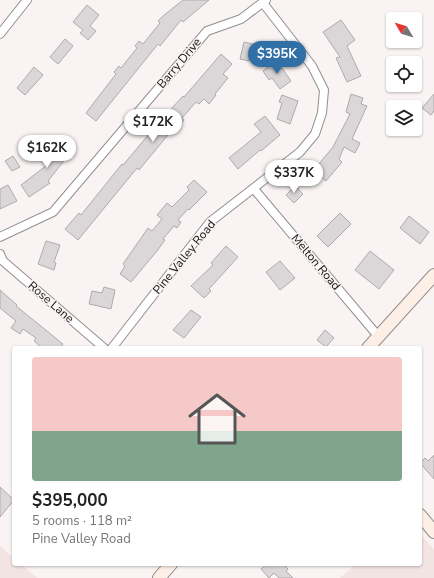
<!DOCTYPE html>
<html lang="en">
<head>
<meta charset="utf-8">
<style>
	body { margin:0; font-family:"Nunito Sans",sans-serif; background:#f6f6f6; color:#202124; height:100vh; display:flex; flex-direction:column; font-size:15px; white-space:nowrap }
	* { box-sizing:border-box; margin:0 }
	p { font-size:13px; color:#757577 }
	.icon { flex:none; width:22px; height:22px; fill:none; stroke:currentColor; stroke-width:2; stroke-linecap:round; stroke-linejoin:round }
	.map { position:relative; flex:1; overflow:hidden }
	.drawer { position:absolute; left:12px; top:346px; width:410px; height:220px; display:flex; flex-direction:column; background:#fff; border-radius:4px; box-shadow:0 1px 3px #0004 }
	.drawer>* { flex:none }
	.needle { width:26px; rotate:308deg }
	.tools { position:absolute; left:386px; top:12px; display:grid; gap:8px }
	.tools a { display:grid; place-items:center; width:36px; height:36px; border-radius:4px; background:#fff; box-shadow:0 1px 3px #0004; font-size:20px }
	.price { position:absolute; translate:-50% -34px; padding:0 9px; border-radius:14px; background:#fff; color:#222; font-size:13px; line-height:26px; filter:drop-shadow(0 1px 2px #0008) }
	.price::after { content:''; position:absolute; left:50%; top:24px; width:12px; height:9px; margin-left:-6px; background:inherit; clip-path:polygon(0 0,100% 0,50% 100%) }
	.price.on { background:#3170a7; color:#fff }
	ul { padding:0; list-style:none }
	li { display:grid; align-content:center; gap:8px; height:212px; padding:0 20px }
	li+li { border-top:1px solid #e0e0e0 }
	li span { display:grid; place-items:center; height:124px; border-radius:4px; color:#555 }
	li>.icon { margin-inline-start:auto }
	span .icon { width:72px; height:72px; fill:#fffc; stroke-width:1 }
	li b { font-size:17px }
	.map>svg:first-child { display:block }
	.built { fill:#f2e4e2 }
	.building { fill:#dbd7d8; stroke:#afabac }
	.lines { fill:none; stroke-linecap:round; stroke-linejoin:round }
	.street-casing { stroke:#938f8e; stroke-width:10 }
	.secondary-casing { stroke:#938f8e; stroke-width:14 }
	.street { stroke:#fff; stroke-width:8 }
	.secondary { stroke:#fdefe5; stroke-width:12 }
	.labels { text-anchor:middle; dominant-baseline:central; stroke-width:3; stroke-linejoin:round; paint-order:stroke }
	.street-label { font-size:12px; fill:#161414; stroke:#f9f4f3 }
</style>
</head>
<body>
<div class="map">
<svg width="434" height="578" viewBox="0 0 434 578">
	<rect width="100%" height="100%" fill="#f9f4f3"/>
	<g class="built">
		<path d="M420,534L434,549V578H340L356,564H420Z"/>
		<path d="M0,546L14,558V564H21L37,578H0Z"/>
	</g>
	<g class="building">
		<path d="M183,0H209L183,22L181,20L160,46L158,44L96,121L86,113L116,74L114,72L119,66L121,68L137,48L135,46L139,41L143,44L160,23L158,21L163,16Z"/>
		<path d="M87,5L99,15L90,26L96,31L88,40L80,33L83,30L73,22Z"/>
		<path d="M341,20L355,40L347,46L361,76L347,82L336,58L340,57L323,32Z"/>
		<path d="M65,39L73,46L58,64L50,57Z"/>
		<path d="M244,42L264,47L261,58L250,56L249,61L240,59Z"/>
		<path d="M221,54L232,64L223,74L228,78L215,94L216,95L209,104L204,99L199,104L196,102L182,118L184,120L179,126L177,124L139,170L137,168L78,240L65,229L79,213L81,215L122,164L123,165L161,120L183,96L184,97Z"/>
		<path d="M277,61L291,81L280,89L272,78L269,80L263,71Z"/>
		<path d="M34,67L43,75L25,95L17,88Z"/>
		<path d="M351,94L363,98L361,104L367,106L352,139L360,143L355,153L344,147L339,159L342,162L326,181L313,171L333,147L350,114L346,112Z"/>
		<path d="M434,94V111L431,115L422,108Z"/>
		<path d="M282,95L298,101L290,124L277,119L282,103L279,102Z"/>
		<path d="M265,116L280,135L261,151L260,150L238,169L229,158L261,132L254,124Z"/>
		<path d="M56,140L71,152L48,181L50,183L29,197L21,185L47,165L45,163L52,154L48,150Z"/>
		<path d="M13,156L20,167L12,171L5,161Z"/>
		<path d="M194,180L207,192L189,210L188,209L178,220L181,222L177,228L174,226L163,239L165,240L157,251L131,282L120,274L125,266L123,264L148,228L152,231L162,219L157,215L167,203L172,207L189,190L187,187Z"/>
		<path d="M8,185L17,201L0,209V189Z"/>
		<path d="M295,186L303,194L294,203L286,195Z"/>
		<path d="M340,213L351,224L328,247L317,236Z"/>
		<path d="M409,216L429,232L420,244L400,228Z"/>
		<path d="M46,241L60,245L54,262L56,263L54,270L38,264Z"/>
		<path d="M226,246L238,257L209,289L211,291L204,298L191,286L213,265L211,263Z"/>
		<path d="M370,251L394,270L379,289L355,270Z"/>
		<path d="M280,261L295,278L280,290L266,272Z"/>
		<path d="M104,287L115,290L111,309L89,304L92,291L102,293Z"/>
		<path d="M0,290L17,305L16,306L63,344L60,348H42L34,341L36,338L23,329L20,334L11,328L16,321L0,308Z"/>
		<path d="M191,310L201,317L184,338L173,330Z"/>
		<path d="M325,330L334,338L326,347L317,340Z"/>
		<path d="M434,455V479L420,463L425,458L428,461Z"/>
		<path d="M0,487L14,500L0,517Z"/>
		<path d="M267,564H283L288,569L286,571L293,578H279L274,573L269,578L261,569Z"/>
	</g>
	<g class="lines">
		<g class="street-casing">
			<g id="street">
				<path d="M0,34L27,0"/>
				<path d="M254,189L378,336"/>
				<path d="M0,237L53,212L207,31L241,19L266,0"/>
				<path d="M0,254L3,261L104,348"/>
				<path d="M112,348L210,222L300,152L315,134L322,113L324,90L312,66L263,3"/>
			</g>
		</g>
		<g class="secondary-casing">
			<g id="secondary">
				<path d="M368,348L434,275"/>
				<path d="M420,515L434,532"/>
				<path d="M159,578L171,564"/>
			</g>
		</g>
		<use href="#street" class="street"/>
		<use href="#secondary" class="secondary"/>
	</g>
	<g class="labels">
		<g class="street-label">
			<text transform="translate(179 63) rotate(-50)">Barry Drive</text>
			<text transform="translate(184 257) rotate(-51)">Pine Valley Road</text>
			<text transform="translate(316 262) rotate(50)">Melton Road</text>
			<text transform="translate(51 302) rotate(41)">Rose Lane</text>
		</g>
	</g>
</svg>
<div class="tools">
<a><svg class="needle" viewBox="-14 -14 28 28"><path d="M0-13l5 13h-10z" fill="#e53935"/><path d="M0 13l5-13h-10z" fill="#757577"/></svg></a>
<a><svg class="icon" aria-label="locate" viewBox="0 0 24 24"><circle cx="12" cy="12" r="6"/><path d="M12 2v4M12 18v4M2 12h4M18 12h4"/></svg></a>
<a><svg class="icon" aria-label="layers" viewBox="0 0 24 24"><path d="M12 4l9 5-9 5-9-5zM3 14l9 5 9-5"/></svg></a>
</div>
<b class="price on" style="left:277px;top:75px">$395K</b>
<b class="price" style="left:153px;top:143px">$172K</b>
<b class="price" style="left:47px;top:169px">$162K</b>
<b class="price" style="left:294px;top:194px">$337K</b>
<section class="drawer">
<ul>
<li><span style="background:linear-gradient(#f6c9c9 60%,#7fa58c 0)"><svg class="icon" aria-label="home" viewBox="0 0 24 24"><path d="M3 11l9-7 9 7M6 9v11h12V9"/></svg></span><div><b>$395,000</b><p>5 rooms · 118 m²</p><p>Pine Valley Road</p></div></li>
</ul>
</section>
</div>
</body>
</html>
